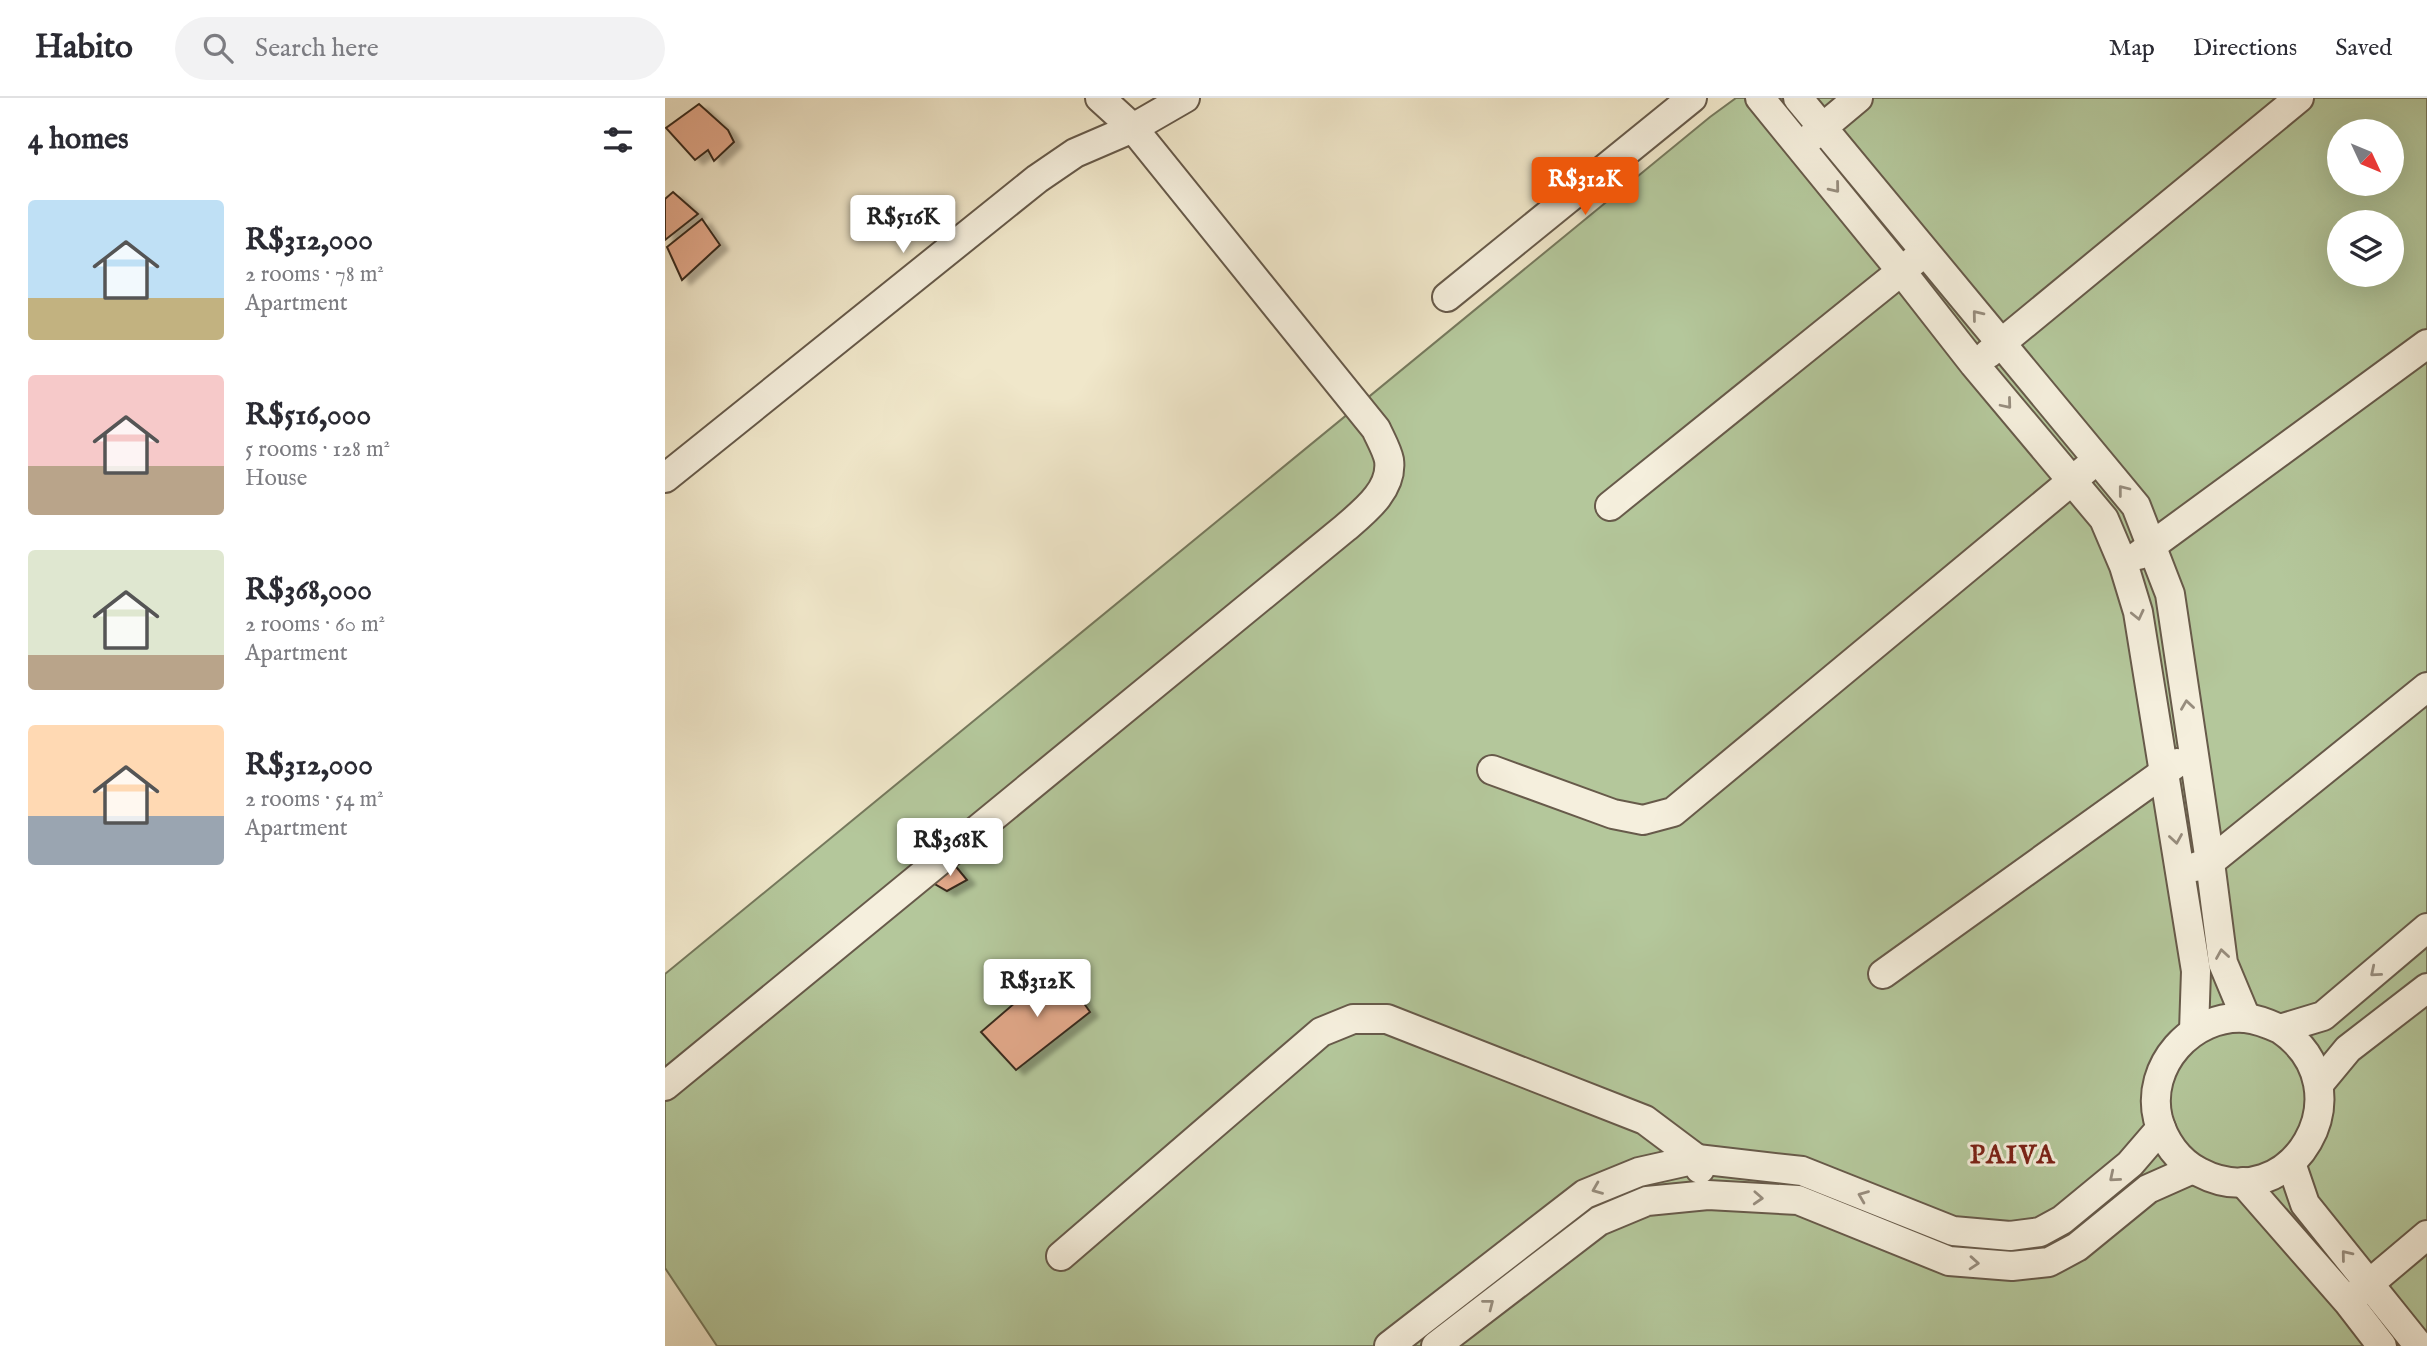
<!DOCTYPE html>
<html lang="en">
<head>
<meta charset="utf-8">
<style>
	body { margin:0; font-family:"IM FELL English",serif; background:#f2f2f3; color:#2b2b33; height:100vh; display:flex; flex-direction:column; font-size:26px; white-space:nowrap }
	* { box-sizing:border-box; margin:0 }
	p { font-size:23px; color:#7c7c81 }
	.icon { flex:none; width:38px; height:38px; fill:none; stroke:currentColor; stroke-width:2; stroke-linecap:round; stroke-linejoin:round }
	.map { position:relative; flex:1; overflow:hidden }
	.panel { display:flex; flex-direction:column; background:#fff; width:665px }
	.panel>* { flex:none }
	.needle { width:46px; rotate:134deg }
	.buttons { position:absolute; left:1662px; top:21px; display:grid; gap:14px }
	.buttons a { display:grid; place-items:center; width:77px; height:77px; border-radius:50%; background:#fff; box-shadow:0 7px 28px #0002; font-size:35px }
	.price { position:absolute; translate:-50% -60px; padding:0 16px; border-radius:7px; background:#fff; color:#222; font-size:23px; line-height:46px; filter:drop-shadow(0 2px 4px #0008) }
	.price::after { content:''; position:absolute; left:50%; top:42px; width:21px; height:16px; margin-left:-10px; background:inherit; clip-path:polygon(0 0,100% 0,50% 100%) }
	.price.selected { background:#ea580c; color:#fff }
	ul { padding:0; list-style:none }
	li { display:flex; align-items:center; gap:21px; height:175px; padding:0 28px }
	li span { display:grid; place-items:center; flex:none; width:196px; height:140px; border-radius:7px; color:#555 }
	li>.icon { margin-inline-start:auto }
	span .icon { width:84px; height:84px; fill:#fffc; stroke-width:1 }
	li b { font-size:30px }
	h2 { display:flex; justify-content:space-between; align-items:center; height:84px; padding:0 28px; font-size:30px }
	header { display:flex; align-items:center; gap:42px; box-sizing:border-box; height:98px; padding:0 35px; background:#fff; border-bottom:2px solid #e1e1e2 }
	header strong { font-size:33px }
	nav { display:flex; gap:38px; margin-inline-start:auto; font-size:24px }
	.search { width:490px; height:63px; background:#f2f2f3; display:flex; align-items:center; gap:18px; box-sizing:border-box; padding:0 24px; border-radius:38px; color:#7c7c81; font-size:26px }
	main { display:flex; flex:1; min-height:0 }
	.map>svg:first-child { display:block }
	.green { fill:#b4c79b; stroke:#76795d; stroke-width:2; fill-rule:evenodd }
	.building { fill:#e4aa8c; stroke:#392b1f; stroke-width:2; filter:url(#shadow) }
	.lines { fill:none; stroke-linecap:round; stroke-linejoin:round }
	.minor-casing { stroke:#675a4a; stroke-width:32 }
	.minor { stroke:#f5efdd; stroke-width:28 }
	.oneway { stroke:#978d7e }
	.labels { text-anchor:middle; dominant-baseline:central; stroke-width:6; stroke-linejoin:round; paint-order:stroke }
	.district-label { font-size:26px; font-weight:bold; letter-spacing:2px; fill:#7a1f14; stroke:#f5efdd }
</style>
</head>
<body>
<header>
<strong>Habito</strong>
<div class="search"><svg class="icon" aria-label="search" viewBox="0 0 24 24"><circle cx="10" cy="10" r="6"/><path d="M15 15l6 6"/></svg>Search here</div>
<nav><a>Map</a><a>Directions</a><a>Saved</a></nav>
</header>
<main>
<section class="panel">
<h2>4 homes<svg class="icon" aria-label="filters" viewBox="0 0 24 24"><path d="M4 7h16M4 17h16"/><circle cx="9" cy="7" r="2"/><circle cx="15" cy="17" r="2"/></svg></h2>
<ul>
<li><span style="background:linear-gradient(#bfe0f5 70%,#c2b280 0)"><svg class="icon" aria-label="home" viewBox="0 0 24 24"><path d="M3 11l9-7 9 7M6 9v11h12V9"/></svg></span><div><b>R$312,000</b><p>2 rooms · 78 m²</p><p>Apartment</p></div></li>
<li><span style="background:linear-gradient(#f6c9c9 65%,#b9a48a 0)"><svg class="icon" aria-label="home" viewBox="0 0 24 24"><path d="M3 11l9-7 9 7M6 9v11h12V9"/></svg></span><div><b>R$516,000</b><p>5 rooms · 128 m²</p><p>House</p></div></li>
<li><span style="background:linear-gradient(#dfe7d0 75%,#b9a48a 0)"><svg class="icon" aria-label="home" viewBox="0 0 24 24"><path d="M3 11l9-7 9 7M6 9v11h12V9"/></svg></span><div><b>R$368,000</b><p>2 rooms · 60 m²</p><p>Apartment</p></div></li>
<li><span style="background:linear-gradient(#ffd9b3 65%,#9aa5b1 0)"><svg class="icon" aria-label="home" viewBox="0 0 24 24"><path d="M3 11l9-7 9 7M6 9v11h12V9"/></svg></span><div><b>R$312,000</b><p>2 rooms · 54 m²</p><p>Apartment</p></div></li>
</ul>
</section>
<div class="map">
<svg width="1762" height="1248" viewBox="0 0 1762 1248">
	<defs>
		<filter id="shadow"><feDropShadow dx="8" dy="4.5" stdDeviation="2" flood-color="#0004"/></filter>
	</defs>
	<rect width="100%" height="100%" fill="#f0e7ca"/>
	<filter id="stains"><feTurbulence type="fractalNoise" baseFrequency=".00286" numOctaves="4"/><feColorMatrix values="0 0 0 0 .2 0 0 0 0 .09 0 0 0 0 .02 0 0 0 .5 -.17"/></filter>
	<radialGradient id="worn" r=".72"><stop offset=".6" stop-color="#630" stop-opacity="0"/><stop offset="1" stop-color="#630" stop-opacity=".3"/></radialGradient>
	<path class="green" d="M1071,0H1762V1248H52L0,1170V876L1045,19ZM1675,33H1727V86H1675ZM1675,124H1727V177H1675Z"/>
	<g class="building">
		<path d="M34,6L63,32L69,44L49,63L43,52L30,62L1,30Z"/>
		<path d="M8,94L33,116L0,142V101Z"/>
		<path d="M37,121L55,147L17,182L2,149Z"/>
		<path d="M288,765L302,782L282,793L268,785Z"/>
		<path d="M393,868L425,914L351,972L316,934Z"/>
	</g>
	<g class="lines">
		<g class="minor-casing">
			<g id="minor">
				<path d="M1095,0L1237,174L1309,266L1439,421L1459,468L1473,514L1531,873L1529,933"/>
				<path d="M1133,0L1471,408L1505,496L1545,764L1558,865L1581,920"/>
				<path d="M1144,41L1193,0"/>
				<path d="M782,199L1027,0"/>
				<path d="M1323,256L1634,0"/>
				<path d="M0,380L372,81L410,55L468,30L520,0"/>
				<path d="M945,408L1250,162"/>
				<path d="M1474,457L1762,246"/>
				<path d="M827,672L948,716L978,722L1008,714L1421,371"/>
				<path d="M1530,769L1545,764L1762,589"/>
				<path d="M1218,876L1512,665"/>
				<path d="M1615,931C1704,991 1627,1123 1534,1074C1513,1063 1499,1043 1493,1021C1480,968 1527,916 1580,920C1592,921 1604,926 1615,931L1658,918L1762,830"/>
				<path d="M1654,986L1683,951L1762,890"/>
				<path d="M0,988L680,430C700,413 728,391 724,362C722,352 715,340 711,331L468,30L435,0"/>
				<path d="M1626,1065L1640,1106L1754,1248"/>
				<path d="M1578,1084L1683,1204L1717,1248"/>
				<path d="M396,1158L656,934L688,921H722L980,1022L1032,1061L1035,1071"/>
				<path d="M1692,1196L1762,1137"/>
				<path d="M724,1248L920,1096L974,1074L1032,1061L1137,1073L1288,1133L1345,1138L1375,1134L1397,1122L1465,1066L1496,1030"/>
				<path d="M771,1248L934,1123L982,1103L1043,1097L1133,1102L1284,1163L1347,1168L1384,1164L1412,1149L1483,1091L1528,1071"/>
			</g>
		</g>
		<use href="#minor" class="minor"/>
	</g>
	<defs><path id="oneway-chevron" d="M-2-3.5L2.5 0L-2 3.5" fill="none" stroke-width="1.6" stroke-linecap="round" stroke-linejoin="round" transform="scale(1.75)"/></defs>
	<g class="oneway">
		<use href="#oneway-chevron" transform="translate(1170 90) rotate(51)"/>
		<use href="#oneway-chevron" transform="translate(1312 217) rotate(-129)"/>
		<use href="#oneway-chevron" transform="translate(1342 306) rotate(50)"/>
		<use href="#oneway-chevron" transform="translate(1458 392) rotate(-128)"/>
		<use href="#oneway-chevron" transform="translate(1473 517) rotate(77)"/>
		<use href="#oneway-chevron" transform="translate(1522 607) rotate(-98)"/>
		<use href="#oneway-chevron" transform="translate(1511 741) rotate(81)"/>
		<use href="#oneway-chevron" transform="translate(1557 856) rotate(-99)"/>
		<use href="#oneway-chevron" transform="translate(1710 874) rotate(140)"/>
		<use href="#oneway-chevron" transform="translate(1449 1079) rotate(140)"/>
		<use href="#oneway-chevron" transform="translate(932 1091) rotate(158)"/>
		<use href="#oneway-chevron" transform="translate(1198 1098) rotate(-158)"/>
		<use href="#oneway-chevron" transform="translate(1093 1100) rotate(3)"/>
		<use href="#oneway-chevron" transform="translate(1681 1157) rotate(-129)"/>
		<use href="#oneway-chevron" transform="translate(1309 1165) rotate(4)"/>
		<use href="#oneway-chevron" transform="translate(824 1206) rotate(-38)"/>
	</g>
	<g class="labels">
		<g class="district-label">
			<text x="1348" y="1057">PAIVA</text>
		</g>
	</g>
	<rect width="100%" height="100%" filter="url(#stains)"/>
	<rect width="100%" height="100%" fill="url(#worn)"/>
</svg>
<div class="buttons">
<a><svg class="needle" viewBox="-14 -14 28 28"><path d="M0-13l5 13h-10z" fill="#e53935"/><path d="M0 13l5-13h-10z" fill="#7c7c81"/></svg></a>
<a><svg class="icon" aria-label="layers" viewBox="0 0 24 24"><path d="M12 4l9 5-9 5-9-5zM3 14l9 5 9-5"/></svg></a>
</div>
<b class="price selected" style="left:920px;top:119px">R$312K</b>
<b class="price" style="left:238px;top:157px">R$516K</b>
<b class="price" style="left:285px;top:780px">R$368K</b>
<b class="price" style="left:372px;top:921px">R$312K</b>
</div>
</main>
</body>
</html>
